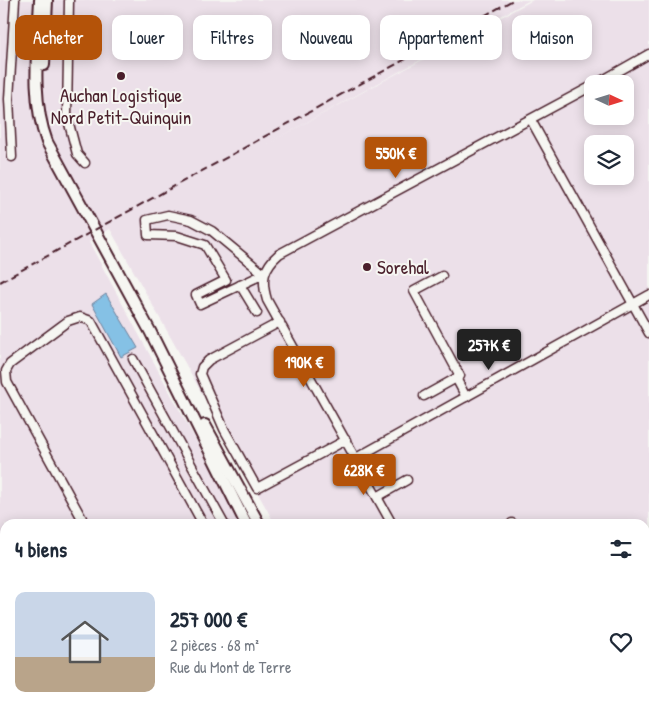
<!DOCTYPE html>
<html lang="fr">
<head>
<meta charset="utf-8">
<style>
	body { margin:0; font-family:"Patrick Hand",sans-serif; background:#f2f2f3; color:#1f2937; height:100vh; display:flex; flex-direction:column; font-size:19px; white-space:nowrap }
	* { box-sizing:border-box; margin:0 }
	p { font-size:16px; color:#747a83 }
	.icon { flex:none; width:28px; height:28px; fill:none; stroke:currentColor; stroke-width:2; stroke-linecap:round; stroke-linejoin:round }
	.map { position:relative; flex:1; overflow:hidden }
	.drawer { position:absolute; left:0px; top:519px; width:650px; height:196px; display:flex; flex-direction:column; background:#fff; border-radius:15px 15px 0 0; box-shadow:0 2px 12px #0003 }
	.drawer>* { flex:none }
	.banner { position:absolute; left:15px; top:15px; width:620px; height:45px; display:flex; gap:10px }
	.needle { width:32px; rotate:94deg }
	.controls { position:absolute; left:584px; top:75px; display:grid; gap:10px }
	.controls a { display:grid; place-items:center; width:50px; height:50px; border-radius:10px; background:#fff; box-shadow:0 2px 12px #0003; font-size:25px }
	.price { position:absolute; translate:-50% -42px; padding:0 11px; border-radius:5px; background:#b45309; color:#fff; font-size:16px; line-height:32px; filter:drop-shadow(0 1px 2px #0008) }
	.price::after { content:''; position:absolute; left:50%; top:30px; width:15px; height:11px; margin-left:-8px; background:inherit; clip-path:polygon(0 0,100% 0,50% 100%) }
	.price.selected { background:#222; color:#fff }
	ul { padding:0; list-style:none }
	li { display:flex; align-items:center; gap:15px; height:125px; padding:0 15px }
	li+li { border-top:1px solid #e0e1e3 }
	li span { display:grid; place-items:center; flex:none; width:140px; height:100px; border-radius:10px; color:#555 }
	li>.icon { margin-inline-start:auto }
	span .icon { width:60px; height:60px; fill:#fffc; stroke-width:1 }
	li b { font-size:21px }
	h2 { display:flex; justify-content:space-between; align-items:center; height:60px; padding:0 15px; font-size:21px }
	.tag { padding:0 18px; border-radius:10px; background:#fff; box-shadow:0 2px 12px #0003; font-size:18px; line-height:45px }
	.tag.selected { background:#b45309; color:#fff }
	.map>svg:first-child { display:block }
	.built { fill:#ece0e9; fill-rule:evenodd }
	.green { fill:#abe7ad; stroke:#7a836c }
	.water { fill:#85c1e5; stroke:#6d809b }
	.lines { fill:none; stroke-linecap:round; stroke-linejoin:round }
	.minor-casing { stroke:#4a1f2b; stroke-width:11 }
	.major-casing { stroke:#4a1f2b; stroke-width:14 }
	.minor { stroke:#f6f6f2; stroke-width:8 }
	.major { stroke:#f6f6f2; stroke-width:10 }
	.rail { stroke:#4a1f2b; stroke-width:2; stroke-dasharray:8 4; stroke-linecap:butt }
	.poi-dot { fill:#4a1f2b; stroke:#f6f6f2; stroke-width:2 }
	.labels { text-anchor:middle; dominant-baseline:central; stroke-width:4; stroke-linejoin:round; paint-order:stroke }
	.poi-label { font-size:19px; fill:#4a1f2b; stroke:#f6f6f2 }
</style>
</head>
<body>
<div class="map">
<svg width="649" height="714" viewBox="0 0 649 714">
	<rect width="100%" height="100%" fill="#f6f6f2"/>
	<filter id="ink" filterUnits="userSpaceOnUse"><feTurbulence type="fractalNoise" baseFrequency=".02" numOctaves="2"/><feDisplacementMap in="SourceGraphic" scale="10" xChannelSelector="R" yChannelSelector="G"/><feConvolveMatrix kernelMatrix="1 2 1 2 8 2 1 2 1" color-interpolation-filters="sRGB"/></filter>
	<g filter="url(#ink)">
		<path class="built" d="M0,0H530L267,144L533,0H649V714H385L383,710H645V524H275L110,229L89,242L241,524H5V710H342L344,714H0ZM592,84H625V116H592ZM592,144H625V176H592Z"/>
		<path class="green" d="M506,710H545L537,714H499Z"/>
		<g class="water">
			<path d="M106,294L138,348L121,357L92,304Z"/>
			<path d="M411,710H441L444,714H405Z"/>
			<path d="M468,710H506L499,714H470Z"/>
		</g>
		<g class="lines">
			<g class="minor-casing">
				<g id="minor">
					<path d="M69,0L67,116L77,154L85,163"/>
					<path d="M596,84L649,54"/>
					<path d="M531,120L649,333"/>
					<path d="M12,157L9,99L15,0"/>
					<path d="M168,215L191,220L212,231L264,274L200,304L196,295L226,280L205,245L177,236L148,235L147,220Z"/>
					<path d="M240,285L257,313"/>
					<path d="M280,322L209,360L202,367L200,374L224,429L257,488L346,440"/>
					<path d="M133,359L224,524"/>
					<path d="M456,378L466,397"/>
					<path d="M424,396L460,376L414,291L442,276"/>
					<path d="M356,458L649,295"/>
					<path d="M377,497L407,480"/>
					<path d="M512,523V524"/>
					<path d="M85,524L7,382L6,371L10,364L68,321L80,317L91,321L203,524"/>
					<path d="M392,524L267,300C261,280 263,268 279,254L592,86"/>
					<path d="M645,545L649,542"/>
					<path d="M645,560L649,558"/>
					<path d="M645,609L649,616"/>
					<path d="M0,657L4,661L0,664"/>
					<path d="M0,696L5,693"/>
					<path d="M63,710L65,714"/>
					<path d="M221,710L222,714"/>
					<path d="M561,710L564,714"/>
					<path d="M332,714L334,710"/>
					<path d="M375,714L376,710"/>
					<path d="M631,714L632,710"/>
				</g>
			</g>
			<g class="major-casing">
				<g id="major">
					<path d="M40,0C38,46 30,97 47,142L150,331L246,524"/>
					<path d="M44,65L47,0"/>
					<path d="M205,425L259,524"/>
					<path d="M347,710L349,714"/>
					<path d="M362,710L364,714"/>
				</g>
			</g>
			<use href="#minor" class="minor"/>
			<use href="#major" class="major"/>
			<path class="rail" d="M0,282L513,0"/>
		</g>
	</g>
	<g class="poi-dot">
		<circle cx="121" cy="76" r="5"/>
		<circle cx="367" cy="267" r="5"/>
	</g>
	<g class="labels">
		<g class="poi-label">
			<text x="121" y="95">Auchan Logistique<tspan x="121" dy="22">Nord Petit-Quinquin</tspan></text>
			<text x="377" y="267" text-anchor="start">Sorehal</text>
		</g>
	</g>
</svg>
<div class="controls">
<a><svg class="needle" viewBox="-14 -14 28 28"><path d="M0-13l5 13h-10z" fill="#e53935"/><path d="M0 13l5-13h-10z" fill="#747a83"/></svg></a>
<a><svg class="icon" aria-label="layers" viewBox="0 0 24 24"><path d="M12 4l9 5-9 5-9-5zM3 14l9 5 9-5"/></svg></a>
</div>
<b class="price" style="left:396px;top:179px">550K €</b>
<b class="price selected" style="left:489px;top:371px">257K €</b>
<b class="price" style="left:304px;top:388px">190K €</b>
<b class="price" style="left:364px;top:496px">628K €</b>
<div class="banner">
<a class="tag selected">Acheter</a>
<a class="tag">Louer</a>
<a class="tag">Filtres</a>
<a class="tag">Nouveau</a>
<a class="tag">Appartement</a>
<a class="tag">Maison</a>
</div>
<section class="drawer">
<h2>4 biens<svg class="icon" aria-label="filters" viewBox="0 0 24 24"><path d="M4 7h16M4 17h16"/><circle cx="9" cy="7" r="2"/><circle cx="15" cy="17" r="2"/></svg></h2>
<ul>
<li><span style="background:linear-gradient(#c9d6e8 65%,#b9a48a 0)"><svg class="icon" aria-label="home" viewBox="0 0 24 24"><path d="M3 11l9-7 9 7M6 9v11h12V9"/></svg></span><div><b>257 000 €</b><p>2 pièces · 68 m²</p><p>Rue du Mont de Terre</p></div><svg class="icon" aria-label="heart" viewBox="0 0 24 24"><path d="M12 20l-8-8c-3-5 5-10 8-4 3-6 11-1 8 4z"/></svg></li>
</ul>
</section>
</div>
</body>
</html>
